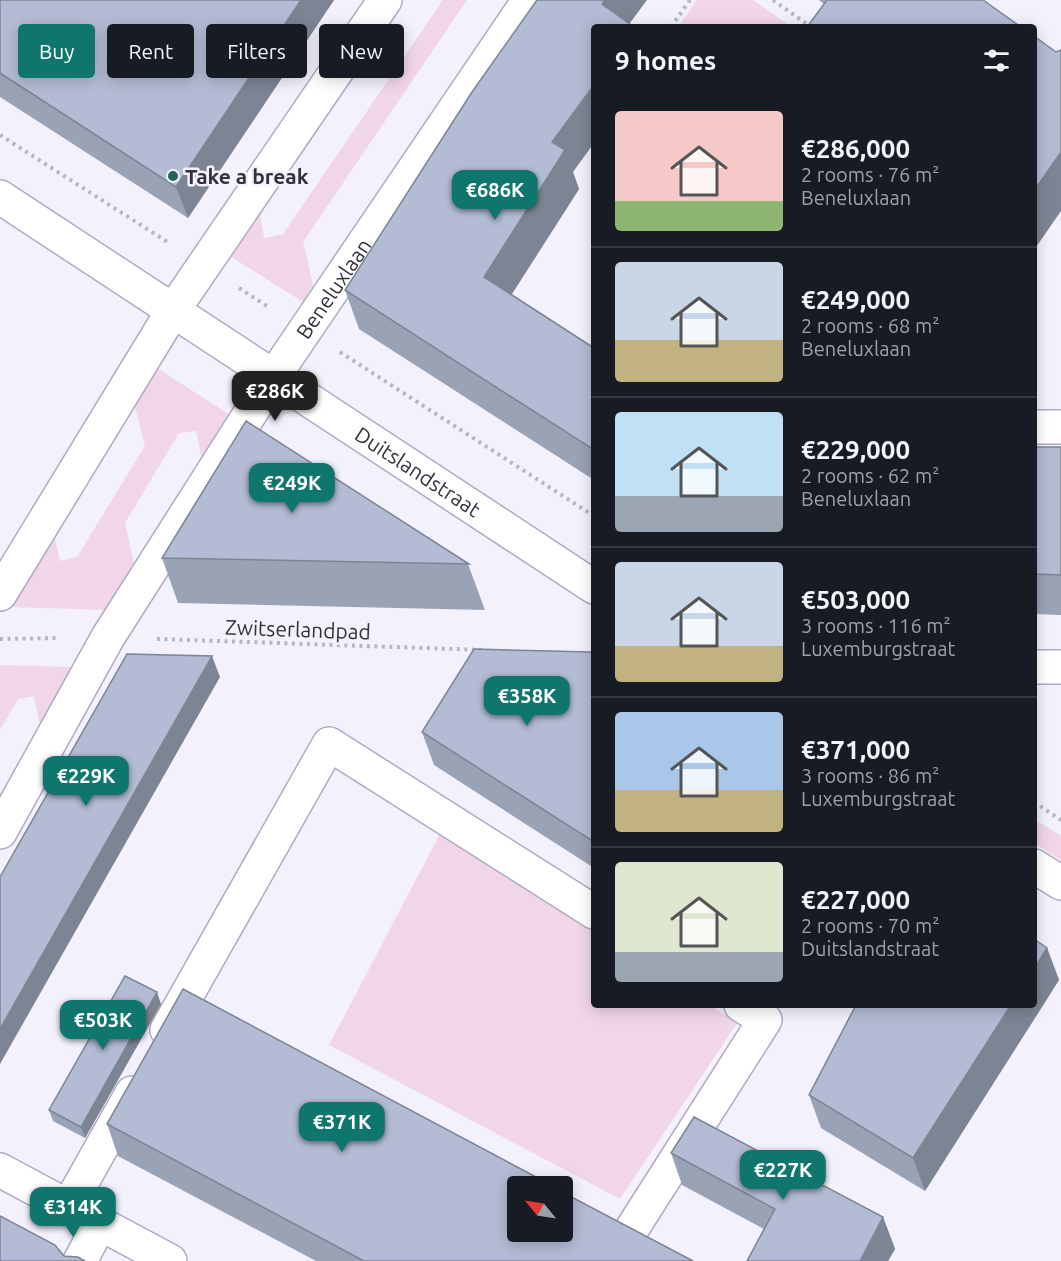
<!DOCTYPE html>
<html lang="en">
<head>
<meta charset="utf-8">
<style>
	body { margin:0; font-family:Ubuntu,sans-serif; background:#242831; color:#f1f3f6; height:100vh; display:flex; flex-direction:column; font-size:22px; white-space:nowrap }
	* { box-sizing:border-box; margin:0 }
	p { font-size:20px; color:#9ea1a6 }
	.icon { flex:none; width:33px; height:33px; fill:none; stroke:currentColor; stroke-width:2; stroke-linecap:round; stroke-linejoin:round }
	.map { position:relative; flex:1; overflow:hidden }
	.side { position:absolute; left:591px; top:24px; width:446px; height:984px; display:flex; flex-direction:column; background:#171b24; border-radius:6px; box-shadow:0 3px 15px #0003 }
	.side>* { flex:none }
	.guide { position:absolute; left:18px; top:24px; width:483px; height:54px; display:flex; gap:12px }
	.needle { width:39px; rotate:300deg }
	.tools { position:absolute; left:507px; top:1176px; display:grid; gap:12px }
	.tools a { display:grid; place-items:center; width:66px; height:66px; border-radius:6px; background:#171b24; box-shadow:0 3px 15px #0003; font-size:30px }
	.price { position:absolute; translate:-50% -51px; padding:0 14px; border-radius:12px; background:#0f766e; color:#fff; font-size:20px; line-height:39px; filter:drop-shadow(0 2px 3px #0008) }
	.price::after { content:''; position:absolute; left:50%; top:36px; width:18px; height:14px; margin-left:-9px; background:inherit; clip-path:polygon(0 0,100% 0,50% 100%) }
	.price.active { background:#222; color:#fff }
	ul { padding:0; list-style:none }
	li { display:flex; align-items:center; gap:18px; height:150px; padding:0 24px }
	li+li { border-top:2px solid #363941 }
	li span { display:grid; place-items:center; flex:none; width:168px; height:120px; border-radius:6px; color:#555 }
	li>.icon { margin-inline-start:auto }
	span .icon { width:72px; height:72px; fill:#fffc; stroke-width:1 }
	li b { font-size:26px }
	h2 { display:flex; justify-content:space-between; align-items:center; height:72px; padding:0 24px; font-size:26px }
	.pill { padding:0 21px; border-radius:6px; background:#171b24; box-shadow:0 3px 15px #0003; font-size:21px; line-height:54px }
	.pill.active { background:#0f766e; color:#fff }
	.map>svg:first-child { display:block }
	.green { fill:#f1d6e8 }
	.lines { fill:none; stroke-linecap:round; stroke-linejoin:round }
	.minor-casing { stroke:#aeabc3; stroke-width:36 }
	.path { stroke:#b7b5c0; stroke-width:4; stroke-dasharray:3 4.5; stroke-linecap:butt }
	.minor { stroke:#fff; stroke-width:33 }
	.wall { fill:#9aa2b6 }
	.shaded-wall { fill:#7d8494 }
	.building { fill:#b3bcd4; stroke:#7d8494; stroke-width:1.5 }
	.poi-dot { fill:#206658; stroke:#f3f1fc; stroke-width:2 }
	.labels { text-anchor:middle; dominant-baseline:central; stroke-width:5; stroke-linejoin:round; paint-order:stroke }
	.poi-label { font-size:21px; font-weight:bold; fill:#33313b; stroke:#f3f1fc; text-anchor:start }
	.street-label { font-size:21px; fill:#33313b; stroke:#f3f1fc }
</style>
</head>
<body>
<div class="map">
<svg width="1061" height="1261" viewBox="0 0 1061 1261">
	<rect width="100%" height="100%" fill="#f3f1fc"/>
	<g class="green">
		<path d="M443,0H467L303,242L313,285L303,302L228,255L259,208L264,238L283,234Z"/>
		<path d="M697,0H753L786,23L783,27H678Z"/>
		<path d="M157,368L230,415L202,459L196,431L179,433L125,523L135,568L110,610L9,607L54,534L60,561L77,557L145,446L134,403Z"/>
		<path d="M0,665L76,667L40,726L34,696L18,699L0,730Z"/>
		<path d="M1034,819L1061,836V860L1034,843Z"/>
		<path d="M441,832L594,930V1005H710L737,1023L620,1199L329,1045Z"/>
	</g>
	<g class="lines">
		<g class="minor-casing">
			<g id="minor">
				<path id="s1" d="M0,197L594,587"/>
				<path d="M1034,427H1061"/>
				<path d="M0,594L174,309L385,0"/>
				<path d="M1034,667H1061"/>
				<path id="s2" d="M0,832L108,637L274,376L529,0"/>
				<path d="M1034,866L1061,883"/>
				<path d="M167,1030L329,744L594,912"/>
				<path d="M0,1170L170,1261"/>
				<path d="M68,1207L132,1093"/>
				<path d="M630,1232L765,1020L741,1005"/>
				<path d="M80,1261L100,1224"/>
			</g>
		</g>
		<g class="path">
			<path d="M773,0L811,27"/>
			<path d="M671,27L690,0"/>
			<path d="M0,135L169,243"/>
			<path d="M239,288L270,308"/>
			<path d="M340,352L594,516"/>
			<path d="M0,639L60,638"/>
			<path d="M157,639L485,650"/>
			<path d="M1034,802L1061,820"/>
		</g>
		<use href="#minor" class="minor"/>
	</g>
	<g class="wall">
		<path d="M0,0H334L188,218L0,97Z"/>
		<path d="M819,0H983L824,4Z"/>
		<path d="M594,27L573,172L579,189L511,295L594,348V480L359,329L345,290Z"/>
		<path d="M1034,447H1061V615L1034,614Z"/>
		<path d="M162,558L468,564L485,610L178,603Z"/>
		<path d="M594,655V868L434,765L422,732Z"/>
		<path d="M1047,948L1059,980L925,1191L821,1128L809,1095Z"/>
		<path d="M161,1004L85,1138L53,1121L49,1110Z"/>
		<path d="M107,1124L693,1261H316L118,1156Z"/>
		<path d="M671,1153L883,1217L895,1249L888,1261H747L764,1229L682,1185Z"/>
	</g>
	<g class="shaded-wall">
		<path d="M301,0H334L188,218L176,187Z"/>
		<path d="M605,0H647L627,27L602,4Z"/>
		<path d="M594,85V143L573,172L579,189L498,316L484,277L552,142Z"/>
		<path d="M1061,152V211L1034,250V191Z"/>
		<path d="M212,656L220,677L0,1064V1029Z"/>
		<path d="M1047,948L1059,980L925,1191L913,1158L1011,1005H1034V969Z"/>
		<path d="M157,992L161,1004L85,1138L81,1127Z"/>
		<path d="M883,1217L895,1249L888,1261H860Z"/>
	</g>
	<g class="building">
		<path d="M0,0H301L176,187L0,73Z"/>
		<path d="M537,0H605L602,4L634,27H594V85L552,142L565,150L484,277L594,348V450L345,290L472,92Z"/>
		<path d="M827,0H983L1021,27H807Z"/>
		<path d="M1034,36L1056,52L1061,50V152L1034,191Z"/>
		<path d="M246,421L469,564L162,558Z"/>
		<path d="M1034,447H1061V575L1034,574Z"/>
		<path d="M474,649L590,652L594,655V842L422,732Z"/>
		<path d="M127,654L212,656L0,1029V877Z"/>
		<path d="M1034,939L1047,948L1034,969Z"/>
		<path d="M125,976L157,992L81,1127L49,1110Z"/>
		<path d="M183,989L553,1186H518V1232H562V1192L693,1261H364L107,1124Z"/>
		<path d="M856,1005H1011L913,1158L809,1095Z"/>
		<path d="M694,1117L883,1217L860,1261H747L775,1209L671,1153Z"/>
		<path d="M0,1216L55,1245L64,1256L78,1257L85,1261H0Z"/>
	</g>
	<circle class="poi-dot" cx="173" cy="176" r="6"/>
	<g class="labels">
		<g class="poi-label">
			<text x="185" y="176">Take a break</text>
		</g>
		<g class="street-label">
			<text stroke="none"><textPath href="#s2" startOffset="638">Beneluxlaan</textPath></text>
			<text stroke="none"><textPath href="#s1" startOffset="500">Duitslandstraat</textPath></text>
			<text transform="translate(298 629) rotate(2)">Zwitserlandpad</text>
		</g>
	</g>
</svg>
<div class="tools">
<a><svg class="needle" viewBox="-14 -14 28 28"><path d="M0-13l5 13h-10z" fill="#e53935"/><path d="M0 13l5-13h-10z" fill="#9ea1a6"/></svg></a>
</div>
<b class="price" style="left:495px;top:221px">€686K</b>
<b class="price active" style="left:275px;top:422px">€286K</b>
<b class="price" style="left:292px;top:514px">€249K</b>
<b class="price" style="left:527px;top:727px">€358K</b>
<b class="price" style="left:86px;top:807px">€229K</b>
<b class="price" style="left:103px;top:1051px">€503K</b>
<b class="price" style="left:342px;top:1153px">€371K</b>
<b class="price" style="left:783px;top:1201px">€227K</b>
<b class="price" style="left:73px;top:1238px">€314K</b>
<div class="guide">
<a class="pill active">Buy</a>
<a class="pill">Rent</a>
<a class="pill">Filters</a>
<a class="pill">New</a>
</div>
<section class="side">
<h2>9 homes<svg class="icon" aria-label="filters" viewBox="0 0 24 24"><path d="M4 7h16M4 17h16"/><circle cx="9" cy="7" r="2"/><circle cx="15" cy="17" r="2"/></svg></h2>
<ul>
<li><span style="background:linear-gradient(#f6c9c9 75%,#8fb573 0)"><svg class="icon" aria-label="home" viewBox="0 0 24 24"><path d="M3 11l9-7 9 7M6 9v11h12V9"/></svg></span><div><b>€286,000</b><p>2 rooms · 76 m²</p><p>Beneluxlaan</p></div></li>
<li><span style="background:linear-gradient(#c9d6e8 65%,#c2b280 0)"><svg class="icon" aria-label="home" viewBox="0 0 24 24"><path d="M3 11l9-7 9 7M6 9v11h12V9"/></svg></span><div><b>€249,000</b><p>2 rooms · 68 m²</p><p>Beneluxlaan</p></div></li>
<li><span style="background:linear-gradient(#bfe0f5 70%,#9aa5b1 0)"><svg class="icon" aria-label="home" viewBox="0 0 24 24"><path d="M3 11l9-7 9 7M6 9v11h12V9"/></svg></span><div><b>€229,000</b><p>2 rooms · 62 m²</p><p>Beneluxlaan</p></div></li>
<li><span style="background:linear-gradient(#c9d6e8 70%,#c2b280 0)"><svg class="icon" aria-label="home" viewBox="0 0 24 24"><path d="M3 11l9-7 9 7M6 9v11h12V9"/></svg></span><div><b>€503,000</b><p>3 rooms · 116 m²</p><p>Luxemburgstraat</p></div></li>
<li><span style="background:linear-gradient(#a9c7e8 65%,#c2b280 0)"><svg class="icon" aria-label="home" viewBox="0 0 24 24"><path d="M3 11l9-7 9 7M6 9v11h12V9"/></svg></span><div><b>€371,000</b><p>3 rooms · 86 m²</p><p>Luxemburgstraat</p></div></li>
<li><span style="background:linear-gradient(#dfe7d0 75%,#9aa5b1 0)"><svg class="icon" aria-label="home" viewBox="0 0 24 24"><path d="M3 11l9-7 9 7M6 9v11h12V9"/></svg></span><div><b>€227,000</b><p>2 rooms · 70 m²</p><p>Duitslandstraat</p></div></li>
</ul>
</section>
</div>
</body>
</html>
